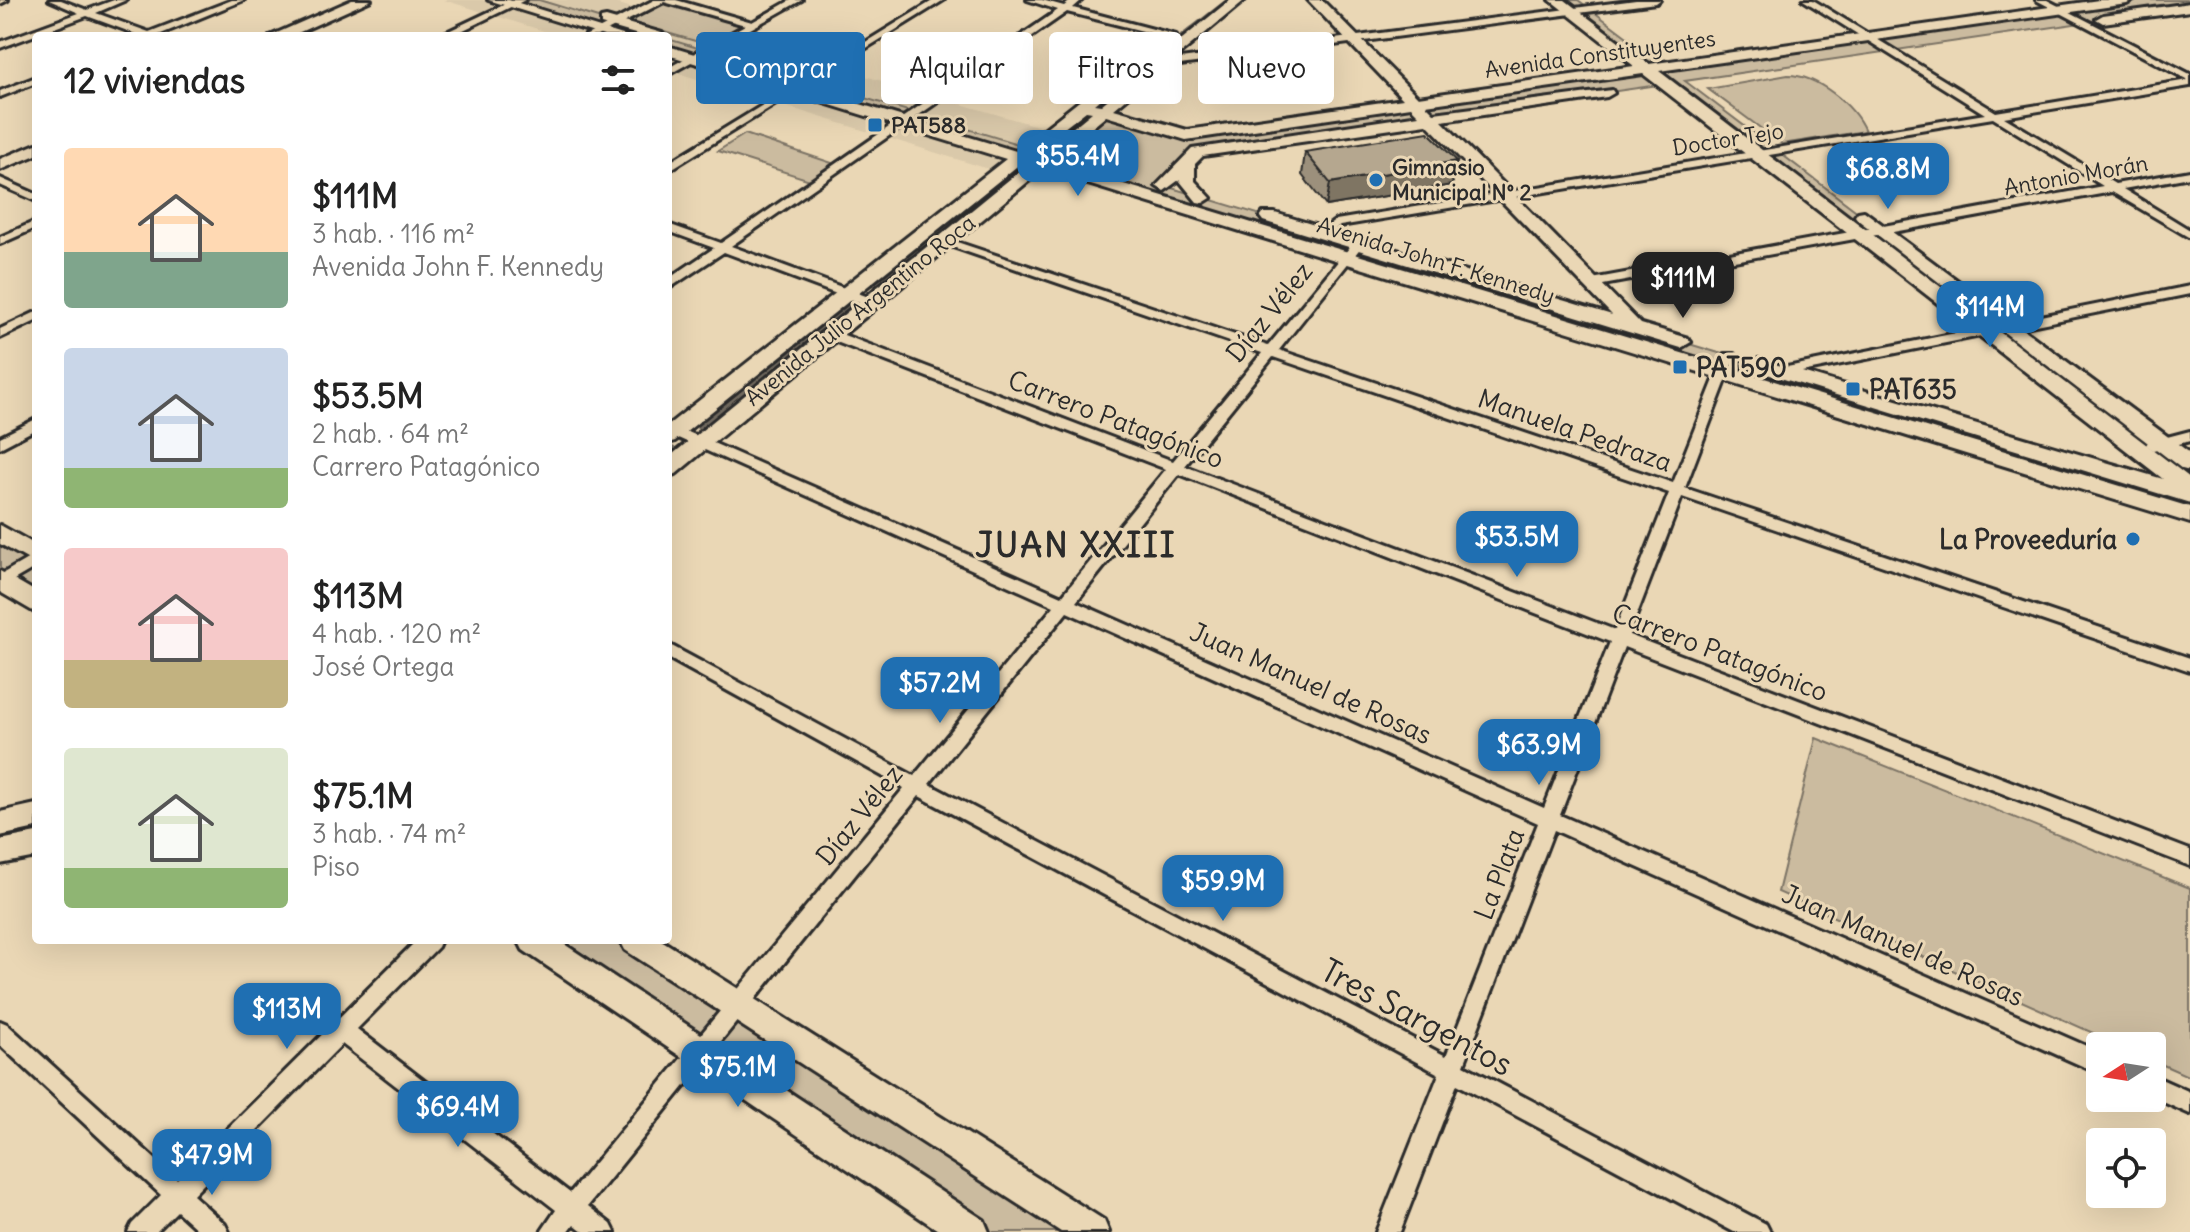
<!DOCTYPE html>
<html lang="es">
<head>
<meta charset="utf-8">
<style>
	body { margin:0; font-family:Delius,sans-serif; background:#f2f2f2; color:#222; height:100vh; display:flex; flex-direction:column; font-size:30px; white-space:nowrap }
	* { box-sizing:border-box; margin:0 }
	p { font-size:26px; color:#767676 }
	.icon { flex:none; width:44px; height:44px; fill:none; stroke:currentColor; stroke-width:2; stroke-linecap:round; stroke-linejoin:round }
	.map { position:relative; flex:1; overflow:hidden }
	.sheet { position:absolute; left:32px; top:32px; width:640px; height:912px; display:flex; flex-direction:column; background:#fff; border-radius:8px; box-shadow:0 8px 32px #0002 }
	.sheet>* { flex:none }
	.top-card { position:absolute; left:696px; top:32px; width:760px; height:72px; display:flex; gap:16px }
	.needle { width:52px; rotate:258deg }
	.buttons { position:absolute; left:2086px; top:1032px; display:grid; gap:16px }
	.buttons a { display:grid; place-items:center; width:80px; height:80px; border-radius:8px; background:#fff; box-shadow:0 8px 32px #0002; font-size:40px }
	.price { position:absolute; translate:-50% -68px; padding:0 18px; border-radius:16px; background:#1f6fb2; color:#fff; font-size:26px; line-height:52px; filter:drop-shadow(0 2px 4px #0008) }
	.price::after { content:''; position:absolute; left:50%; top:48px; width:24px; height:18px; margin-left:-12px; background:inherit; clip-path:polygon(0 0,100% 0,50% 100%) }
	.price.active { background:#222; color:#fff }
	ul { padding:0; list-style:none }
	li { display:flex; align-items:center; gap:24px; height:200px; padding:0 32px }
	li span { display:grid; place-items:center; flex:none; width:224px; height:160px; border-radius:8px; color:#555 }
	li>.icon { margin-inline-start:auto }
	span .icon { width:96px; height:96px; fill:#fffc; stroke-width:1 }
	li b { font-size:34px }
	h2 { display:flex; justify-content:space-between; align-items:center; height:96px; padding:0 32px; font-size:34px }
	.chip { padding:0 28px; border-radius:8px; background:#fff; box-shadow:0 8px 32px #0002; font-size:28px; line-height:72px }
	.chip.active { background:#1f6fb2; color:#fff }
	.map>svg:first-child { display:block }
	.built { fill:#dac9aa }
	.green { fill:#cbbb9f; stroke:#7b7365; stroke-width:2 }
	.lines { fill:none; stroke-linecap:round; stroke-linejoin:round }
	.stream-far2 { stroke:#726b5f; stroke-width:4 }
	.stream-far1 { stroke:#726b5f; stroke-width:5 }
	.stream { stroke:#726b5f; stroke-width:8 }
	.street-casing { stroke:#2b2b2b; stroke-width:6 }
	.secondary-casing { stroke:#2b2b2b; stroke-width:6 }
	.primary-casing { stroke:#2b2b2b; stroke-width:6 }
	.street { fill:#ead7b5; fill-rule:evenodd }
	.secondary { fill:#ead7b5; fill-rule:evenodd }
	.primary { fill:#ead7b5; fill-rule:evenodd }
	.wall { fill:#9c907b; stroke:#2b2b2b; stroke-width:2 }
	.shaded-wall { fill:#7f7564; stroke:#2b2b2b; stroke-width:2 }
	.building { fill:#b5a78f; stroke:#2b2b2b; stroke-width:2 }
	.poi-dot { fill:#1f6fb2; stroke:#ead7b5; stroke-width:3 }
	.labels { text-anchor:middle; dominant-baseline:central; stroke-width:6; stroke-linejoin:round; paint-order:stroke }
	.far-street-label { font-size:22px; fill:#2b2b2b; stroke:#ead7b5 }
	.far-poi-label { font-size:22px; font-weight:bold; fill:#2b2b2b; stroke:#ead7b5; text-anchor:start }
	.street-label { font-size:26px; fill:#2b2b2b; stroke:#ead7b5 }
	.poi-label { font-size:26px; font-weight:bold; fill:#2b2b2b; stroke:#ead7b5; text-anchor:start }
	.near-street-label { font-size:32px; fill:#2b2b2b; stroke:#ead7b5 }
	.district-label { font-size:34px; font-weight:bold; letter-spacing:2px; fill:#2b2b2b; stroke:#ead7b5 }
</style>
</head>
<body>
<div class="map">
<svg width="2190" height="1232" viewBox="0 0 2190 1232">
	<rect width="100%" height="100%" fill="#ead7b5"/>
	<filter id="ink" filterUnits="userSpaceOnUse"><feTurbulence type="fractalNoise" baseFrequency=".0125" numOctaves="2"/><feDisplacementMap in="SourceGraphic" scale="16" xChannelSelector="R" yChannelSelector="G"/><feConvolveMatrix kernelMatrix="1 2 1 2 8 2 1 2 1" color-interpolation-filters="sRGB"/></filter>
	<g filter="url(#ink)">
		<path class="built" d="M444,0H605L1064,134L1008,175L668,70V36H560Z"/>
		<g class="green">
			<path d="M495,0H539L657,36H619Z"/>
			<path d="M1557,0H1578L1667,67L2127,0H2190V7L1685,81L2190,464V489L1665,84L1198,152L1165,186L2190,495V515L668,50V39L1051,154L1103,111L1186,135L1647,70Z"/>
			<path d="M665,3L744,26L709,45L629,22Z"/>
			<path d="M1788,75C1817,75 1854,105 1865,131L1782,144L1708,89Z"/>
			<path d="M745,134L838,165L813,181L718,151Z"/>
			<path d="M0,533L36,556V604L0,580Z"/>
			<path d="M1816,738L2190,888V1077L2152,1060V1046H2122L1778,892Z"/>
			<path d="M533,940H635L1092,1232H972Z"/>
		</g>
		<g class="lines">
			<g class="stream-far2">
				<path d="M1099,101L1228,0"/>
				<path d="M1049,143L1089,112"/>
				<path d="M971,208L1021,168"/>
			</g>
			<g class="stream-far1">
				<path d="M875,286L974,206"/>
				<path d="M699,428L849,307"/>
				<path d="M668,453L673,449"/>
			</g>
			<path class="stream" d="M0,838L36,830"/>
			<g class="street-casing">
				<g id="street">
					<path d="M0,0H8L0,4Z"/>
					<path d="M49,0H61L87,10L114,0H126L96,13L149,32L232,0H244L156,36H141L87,16L0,48V42L79,13Z"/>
					<path d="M514,0H525L451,36H438Z"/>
					<path d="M654,0H676L752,22L791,0H802L668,75V68L745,25L664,2L597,36H585Z"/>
					<path d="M934,0H944L668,171V163Z"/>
					<path d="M1027,0H1042L1064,6L1072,0H1082L1073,8L1176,35L1171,38L1067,12L731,246L874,299V305H866L724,252L668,289V279L714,248L668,231V224L721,243L1058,10Z"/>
					<path d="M1636,0H1660L1656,3L1157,68L1152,65L1157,62Z"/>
					<path d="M1803,0H1813L1996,112L2188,80L2036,0H2047L2190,74V86L2004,117L2115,184L2190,171V177L2123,189L2190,230V238L2112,192L1592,287L1586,283L1592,279L2103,186L1993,118L1340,226L1323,237L1317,234L1336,220L1985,114Z"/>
					<path d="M36,77V83L0,97V91Z"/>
					<path d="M0,178L36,194V201L0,185Z"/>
					<path d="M36,221V228L0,244V237Z"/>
					<path d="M945,238L1268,346L1354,242H1362V246L1279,350L1673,483L1723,357L1724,354H1734L1735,357L1685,488L2190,658V671L1682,497L1629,635L2190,850V866L1624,647L1560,815L2100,1052V1074L1554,830L1464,1065L1766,1224L1770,1232H1734L1457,1084L1400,1232H1376L1439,1074L919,796L588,1206L611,1224L615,1232H584L574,1224L568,1232H541L556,1210L342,1044L193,1195L225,1224L229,1232H200L177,1211L156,1232H128L132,1224L161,1195L0,1045V1021L7,1024L177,1179L417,940H441L438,947L357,1029L570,1193L904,788L668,658V644L914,776L1054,606L669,434V428H679L1062,596L1166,469L826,338V332H836L1173,461L1262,353L941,243L939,241ZM1273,357L1669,493L1615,630L1185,466ZM1179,474L1610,642L1544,808L1076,602ZM1067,612L1538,823L1446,1056L929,784Z"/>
					<path d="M2190,286V294L1782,376L1775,372L1782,368Z"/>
					<path d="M36,312V321L0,338V329Z"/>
					<path d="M36,419V429L0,448V437Z"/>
					<path d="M2190,431V441L2153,450L2146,445L2148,442Z"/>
					<path d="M36,554V567L0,588V575Z"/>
					<path d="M2152,1075L2190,1092V1114L2152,1097Z"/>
				</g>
			</g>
			<g class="secondary-casing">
				<g id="secondary">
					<path d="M488,0H509L626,36H604Z"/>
					<path d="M1230,0H1245L1114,109L1187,130L1403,99L1308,0H1322L1418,97L1634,66L1550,0H1565L1649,64L2099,0H2134L2127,4L1659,71L2190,478V503L1744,367L1741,363L1744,359H1758L2163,479L1643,74L1426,105L1434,113L1612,90L1614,93L1607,97L1442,121L1641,324L1688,338L1691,342L1681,348L1263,221L1260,217L1263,213H1275L1612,315L1427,124L1203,156L1195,164V181L1211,198L1203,203L1197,202L1179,180L1164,191L1156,186L1192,149L1419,115L1411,107L1186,140L1106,116L1051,162L2190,507V523L1042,170L676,474L668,476V458L1027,165L1021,163L675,441L668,443V425L1006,159L668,55V46L1016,151L1121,68H1131V74L1094,104L1101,105ZM1086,111L1092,112L1037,157L1030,155Z"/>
					<path d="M2190,3V11L2103,23L2096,19L2103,15Z"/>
					<path d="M606,17L662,33L664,36H642L601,24V18Z"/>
					<path d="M1864,211L2190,453V471L2182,469L1858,220L1855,216L1858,212Z"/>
					<path d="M0,525L36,545V564L0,544Z"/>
					<path d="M0,571L36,592V613L0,592Z"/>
					<path d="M36,804V828L0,836V812Z"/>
					<path d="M36,833V857L0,864V840Z"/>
					<path d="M518,940H558L984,1220L989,1232H941L523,950Z"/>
					<path d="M620,940H661L1104,1220L1109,1232H1061L625,950Z"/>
				</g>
			</g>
			<g class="primary-casing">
				<g id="primary">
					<path d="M352,0H371L291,36H270Z"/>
					<path d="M36,144V155L0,170V159Z"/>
				</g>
			</g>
			<use href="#street" class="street"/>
			<use href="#secondary" class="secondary"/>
			<use href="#primary" class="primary"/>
		</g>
		<path class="wall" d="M1305,152L1457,161L1452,185L1326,206L1302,175Z"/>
		<path class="shaded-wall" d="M1457,161L1452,185L1326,206L1330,183Z"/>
		<path class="building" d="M1428,132L1457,161L1330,183L1305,152Z"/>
	</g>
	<g class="poi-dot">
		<rect x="867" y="117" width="16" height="16" rx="4"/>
		<circle cx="1376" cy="180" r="8"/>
		<rect x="1672" y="359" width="16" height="16" rx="4"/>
		<rect x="1845" y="381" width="16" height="16" rx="4"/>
		<circle cx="2133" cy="539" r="8"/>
	</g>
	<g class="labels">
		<g class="far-street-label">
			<text transform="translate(1600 54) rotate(-8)">Avenida Constituyentes</text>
			<text transform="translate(1728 139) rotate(-9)">Doctor Tejo</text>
			<text transform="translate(2076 175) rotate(-10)">Antonio Morán</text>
			<text transform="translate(1436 260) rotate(17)">Avenida John F. Kennedy</text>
			<text transform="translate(860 310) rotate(-39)">Avenida Julio Argentino Roca</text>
		</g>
		<g class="far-poi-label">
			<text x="891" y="125">PAT588</text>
			<text x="1392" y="167">Gimnasio<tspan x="1392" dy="25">Municipal N° 2</tspan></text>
		</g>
		<g class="street-label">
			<text transform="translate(1269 312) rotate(-51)">Díaz Vélez</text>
			<text transform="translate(1116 419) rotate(21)">Carrero Patagónico</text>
			<text transform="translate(1575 430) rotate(19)">Manuela Pedraza</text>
			<text transform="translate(1720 652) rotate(21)">Carrero Patagónico</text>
			<text transform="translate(1311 683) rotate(24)">Juan Manuel de Rosas</text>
			<text transform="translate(859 815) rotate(-51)">Díaz Vélez</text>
			<text transform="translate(1499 874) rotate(-69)">La Plata</text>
			<text transform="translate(1903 945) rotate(24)">Juan Manuel de Rosas</text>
		</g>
		<g class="poi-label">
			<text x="1696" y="367">PAT590</text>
			<text x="1869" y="389">PAT635</text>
			<text x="2117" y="539" text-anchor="end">La Proveeduría</text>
		</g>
		<g class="near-street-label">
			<text transform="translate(1417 1017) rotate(28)">Tres Sargentos</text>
		</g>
		<g class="district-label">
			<text x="1076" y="544">JUAN XXIII</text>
		</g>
	</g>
</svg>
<div class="buttons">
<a><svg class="needle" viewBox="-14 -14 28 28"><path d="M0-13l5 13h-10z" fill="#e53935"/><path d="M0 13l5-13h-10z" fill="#767676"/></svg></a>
<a><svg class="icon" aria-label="locate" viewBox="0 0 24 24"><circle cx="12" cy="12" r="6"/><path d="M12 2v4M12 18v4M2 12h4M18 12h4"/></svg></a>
</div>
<b class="price" style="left:1078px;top:198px">$55.4M</b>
<b class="price" style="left:1888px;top:211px">$68.8M</b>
<b class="price active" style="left:1683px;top:320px">$111M</b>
<b class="price" style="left:1990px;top:349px">$114M</b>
<b class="price" style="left:1517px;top:579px">$53.5M</b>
<b class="price" style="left:940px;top:725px">$57.2M</b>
<b class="price" style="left:1539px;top:787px">$63.9M</b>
<b class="price" style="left:1223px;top:923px">$59.9M</b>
<b class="price" style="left:287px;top:1051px">$113M</b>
<b class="price" style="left:738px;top:1109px">$75.1M</b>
<b class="price" style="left:458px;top:1149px">$69.4M</b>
<b class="price" style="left:212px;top:1197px">$47.9M</b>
<div class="top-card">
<a class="chip active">Comprar</a>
<a class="chip">Alquilar</a>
<a class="chip">Filtros</a>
<a class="chip">Nuevo</a>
</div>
<section class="sheet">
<h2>12 viviendas<svg class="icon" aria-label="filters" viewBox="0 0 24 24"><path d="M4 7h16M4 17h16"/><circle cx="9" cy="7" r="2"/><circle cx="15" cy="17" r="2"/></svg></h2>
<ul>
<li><span style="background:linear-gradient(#ffd9b3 65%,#7fa58c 0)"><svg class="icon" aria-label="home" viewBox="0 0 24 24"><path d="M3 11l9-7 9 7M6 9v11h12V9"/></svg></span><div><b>$111M</b><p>3 hab. · 116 m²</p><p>Avenida John F. Kennedy</p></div></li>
<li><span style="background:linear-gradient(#c9d6e8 75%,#8fb573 0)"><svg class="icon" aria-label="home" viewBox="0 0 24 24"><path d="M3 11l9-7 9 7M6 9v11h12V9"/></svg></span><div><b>$53.5M</b><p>2 hab. · 64 m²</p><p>Carrero Patagónico</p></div></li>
<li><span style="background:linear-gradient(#f6c9c9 70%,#c2b280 0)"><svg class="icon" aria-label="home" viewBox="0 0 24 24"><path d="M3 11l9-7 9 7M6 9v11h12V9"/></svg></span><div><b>$113M</b><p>4 hab. · 120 m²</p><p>José Ortega</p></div></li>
<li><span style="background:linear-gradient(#dfe7d0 75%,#8fb573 0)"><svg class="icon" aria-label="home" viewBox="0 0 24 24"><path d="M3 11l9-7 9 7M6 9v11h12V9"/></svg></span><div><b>$75.1M</b><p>3 hab. · 74 m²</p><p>Piso</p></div></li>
</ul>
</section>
</div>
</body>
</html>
